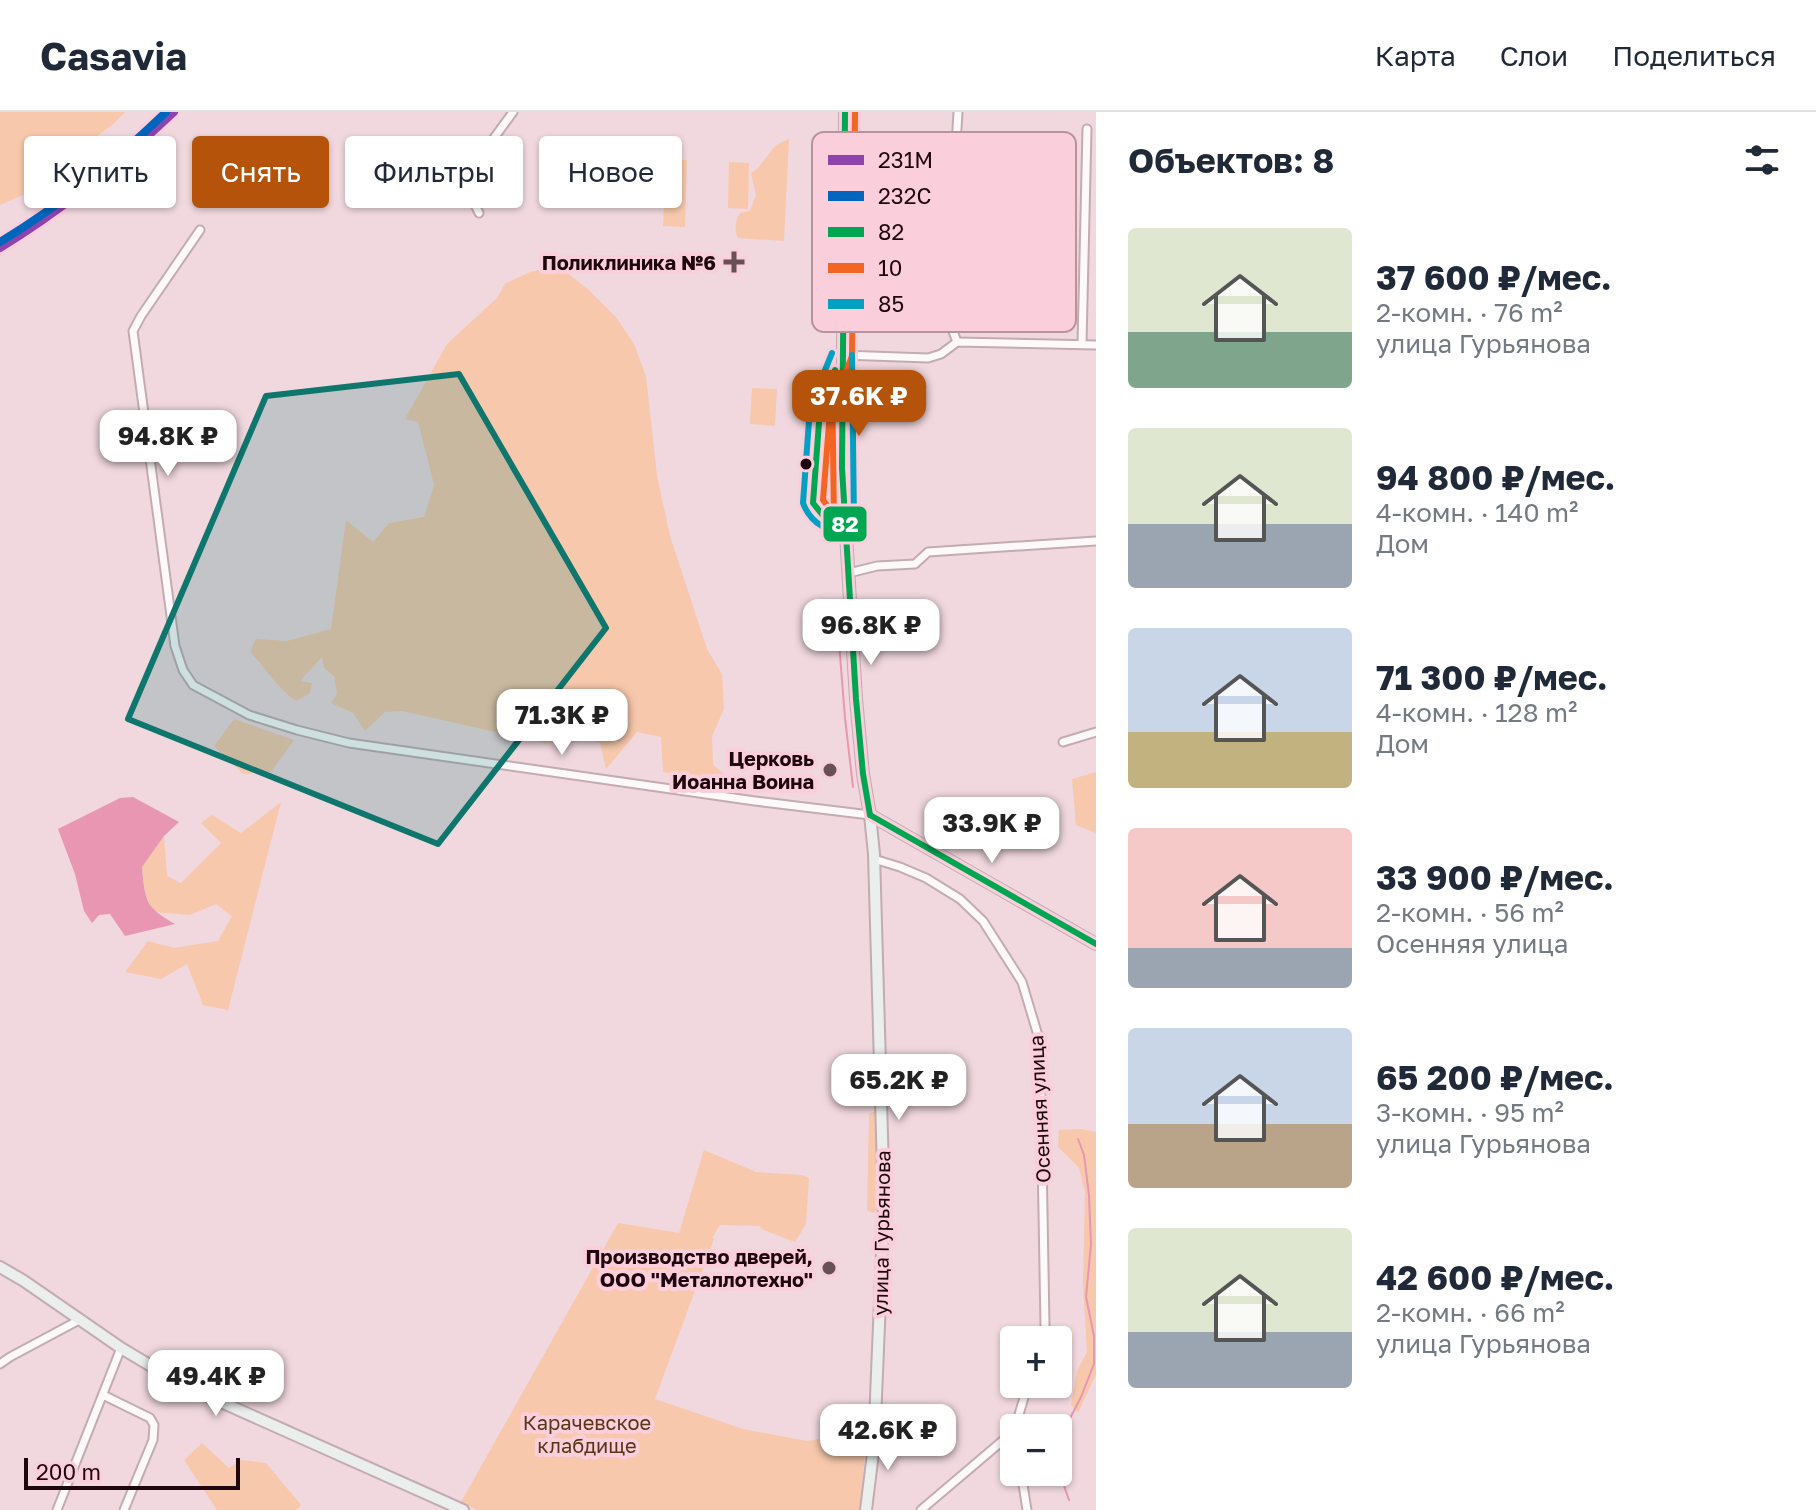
<!DOCTYPE html>
<html lang="ru">
<head>
<meta charset="utf-8">
<style>
	body { margin:0; font-family:"Golos Text",sans-serif; background:#f2f2f3; color:#1f2937; height:100vh; display:flex; flex-direction:column; font-size:30px; white-space:nowrap }
	* { box-sizing:border-box; margin:0 }
	p { font-size:26px; color:#747a83 }
	.icon { flex:none; width:44px; height:44px; fill:none; stroke:currentColor; stroke-width:2; stroke-linecap:round; stroke-linejoin:round }
	.map { position:relative; flex:1; overflow:hidden }
	.drawer { display:flex; flex-direction:column; background:#fff; width:720px }
	.drawer>* { flex:none }
	.top-card { position:absolute; left:24px; top:24px; width:760px; height:72px; display:flex; gap:16px }
	.fabs { position:absolute; left:1000px; top:1214px; display:grid; gap:16px }
	.fabs a { display:grid; place-items:center; width:72px; height:72px; border-radius:8px; background:#fff; box-shadow:0 2px 6px #0004; font-size:40px }
	.scale { position:absolute; left:24px; bottom:20px; width:216px; box-sizing:border-box; padding-left:8px; border:4px solid #1f0710; border-top:0; font-size:22px; line-height:28px; white-space:nowrap; color:#1f0710; -webkit-text-stroke:6px #faceda; paint-order:stroke }
	.price { position:absolute; translate:-50% -68px; padding:0 18px; border-radius:16px; background:#fff; color:#222; font-size:26px; line-height:52px; filter:drop-shadow(0 2px 4px #0008) }
	.price::after { content:''; position:absolute; left:50%; top:48px; width:24px; height:18px; margin-left:-12px; background:inherit; clip-path:polygon(0 0,100% 0,50% 100%) }
	.price.active { background:#b45309; color:#fff }
	ul { padding:0; list-style:none }
	li { display:flex; align-items:center; gap:24px; height:200px; padding:0 32px }
	li span { display:grid; place-items:center; flex:none; width:224px; height:160px; border-radius:8px; color:#555 }
	li>.icon { margin-inline-start:auto }
	span .icon { width:96px; height:96px; fill:#fffc; stroke-width:1 }
	li b { font-size:34px }
	h2 { display:flex; justify-content:space-between; align-items:center; height:96px; padding:0 32px; font-size:34px }
	.tag { padding:0 28px; border-radius:8px; background:#fff; box-shadow:0 2px 6px #0004; font-size:28px; line-height:72px }
	.tag.active { background:#b45309; color:#fff }
	header { display:flex; align-items:center; gap:48px; box-sizing:border-box; height:112px; padding:0 40px; background:#fff; border-bottom:2px solid #e0e1e3 }
	header strong { font-size:38px }
	nav { display:flex; gap:44px; margin-inline-start:auto; font-size:28px }
	main { display:flex; flex:1; min-height:0 }
	.map>svg:first-child { display:block }
	.green { fill:#f7c8ac }
	.water { fill:#e896b1 }
	.lines { fill:none; stroke-linecap:round; stroke-linejoin:round }
	.stream { stroke:#e896b1; stroke-width:2 }
	.street-casing { stroke:#c3abb2; stroke-width:11 }
	.secondary-casing { stroke:#c3abb2; stroke-width:14 }
	.street { stroke:#fdf9fa; stroke-width:7 }
	.secondary { stroke:#eaeeed; stroke-width:10 }
	.bus-1-casing { stroke:#faceda; stroke-width:12 }
	.bus-2-casing { stroke:#faceda; stroke-width:12 }
	.bus-3-casing { stroke:#faceda; stroke-width:12 }
	.bus-1 { stroke:#00a651; stroke-width:6 }
	.bus-2 { stroke:#f26522; stroke-width:6 }
	.bus-3 { stroke:#02a1c4; stroke-width:6 }
	.rail-1-casing { stroke:#faceda; stroke-width:14 }
	.rail-2-casing { stroke:#faceda; stroke-width:14 }
	.rail-1 { stroke:#8e44ad; stroke-width:8 }
	.rail-2 { stroke:#0065bd; stroke-width:8 }
	.marked { fill:#0f766e; fill-opacity:0.2; stroke:#0f766e; stroke-width:6; stroke-linejoin:round }
	.poi-dot { fill:#685058; stroke:#faceda; stroke-width:3 }
	.bus-dot { fill:#1f0710; stroke:#faceda; stroke-width:3 }
	.labels { text-anchor:middle; dominant-baseline:central; stroke-width:8; stroke-linejoin:round; paint-order:stroke }
	.poi-label { font-size:20px; font-weight:bold; fill:#1f0710; stroke:#faceda; text-anchor:end }
	.street-label { font-size:20px; fill:#1f0710; stroke:#faceda }
	.park-label { font-size:20px; fill:#593516; stroke:#faceda }
	.key { fill:#faceda; stroke:#b8929d; stroke-width:2 }
	.key-label { font-size:22px; fill:#1f0710 }
	.line-badge { stroke:#faceda; stroke-width:3 }
	.badge-label { font-size:22px; text-anchor:middle; font-weight:bold; fill:#fff }
</style>
</head>
<body>
<header>
<strong>Casavia</strong>
<nav><a>Карта</a><a>Слои</a><a>Поделиться</a></nav>
</header>
<main>
<div class="map">
<svg width="1096" height="1398" viewBox="0 0 1096 1398">
	<rect width="100%" height="100%" fill="#f0d8de"/>
	<g class="green">
		<path d="M0,0H125L112,13L51,57L25,82L0,93Z"/>
		<path d="M789,27L784,129L738,126C734,116 735,111 740,101L750,99L756,83L751,61L757,57L776,33Z"/>
		<path d="M666,48H687L685,115L663,114Z"/>
		<path d="M729,50L749,51L748,97L728,96Z"/>
		<path d="M558,154L589,178L616,205L634,232L646,264L657,364L670,424L707,537L722,562L724,597L712,624L713,653L744,678L711,666L663,660L661,625L637,620L606,657L600,631L581,625L545,631L402,599L385,600L365,619L353,601L331,591L337,582L334,564L324,556L322,545L300,569L312,571L310,581L296,589C277,576 266,556 250,540L256,527L287,529L331,517L346,408L373,430L389,411L424,405L434,373L418,310L405,307L447,232L497,186L505,172L530,160Z"/>
		<path d="M752,276L777,277L775,314L750,312Z"/>
		<path d="M234,607L294,628L271,660L243,662L214,634Z"/>
		<path d="M1096,660V721L1076,713L1072,667Z"/>
		<path d="M281,690L228,898L203,893L187,852L161,867L125,860L148,829L174,836L218,829L232,804L216,792L190,803L154,800L145,782L142,755L164,724L167,764L181,771L221,731L201,711L212,703L241,721Z"/>
		<path d="M875,999L877,1006L880,1096L873,1101L867,1098L869,1002Z"/>
		<path d="M1080,1017L1096,1020V1262L1078,1301L1071,1293L1077,1259L1087,1240L1083,1173L1085,1080L1079,1056L1058,1035L1059,1018Z"/>
		<path d="M704,1038L756,1060L802,1063L809,1066L806,1112L795,1130L764,1118L759,1114L720,1113L712,1126L714,1127L655,1287L743,1317L807,1329L867,1320L860,1398H477L461,1390L618,1111L679,1121Z"/>
		<path d="M202,1331L229,1356L241,1348L266,1351L301,1393L296,1398H217L184,1348Z"/>
	</g>
	<path class="water" d="M133,685L179,710L164,724L142,755C145,789 145,795 175,812L125,824L110,802L99,803L92,811L84,799L75,762L58,717L120,686Z"/>
	<g class="lines">
		<g class="stream">
			<path d="M836,493L845,606L853,675"/>
			<path d="M1069,1388L1062,1368L1065,1316L1081,1285L1094,1252V1224L1086,1185L1091,1132L1089,1083L1084,1043L1078,1027"/>
		</g>
		<g class="street-casing">
			<g id="street">
				<path d="M479,101L468,79L462,75L470,59L513,0"/>
				<path d="M200,118L141,204L133,219L175,534L183,558L193,573L249,603L297,618L349,631L755,689L870,703"/>
				<path d="M957,230L946,200L958,0"/>
				<path d="M1082,232L1087,17"/>
				<path d="M842,243L928,246L941,242L957,230L1096,233"/>
				<path d="M849,461L877,454L915,452L928,440L1096,429"/>
				<path d="M1063,630L1096,620"/>
				<path d="M874,747L900,755L926,766L960,787L983,809L1022,870L1040,930L1045,1214L1041,1228"/>
				<path d="M0,1252L10,1245L81,1207"/>
				<path d="M103,1283L150,1306L154,1313L153,1328L124,1398"/>
				<path d="M1015,1316L1028,1272"/>
				<path d="M1021,1360L1027,1398"/>
				<path d="M57,1398L121,1236"/>
				<path d="M921,1398L1014,1319"/>
			</g>
		</g>
		<g class="secondary-casing">
			<g id="secondary">
				<path d="M845,0L842,356L856,587L863,662L870,703L874,742L884,1093L874,1333L866,1398"/>
				<path d="M870,703L1096,832"/>
				<path d="M0,1155L24,1169L121,1236L183,1273L463,1398"/>
			</g>
		</g>
		<use href="#street" class="street"/>
		<use href="#secondary" class="secondary"/>
		<g class="bus-1-casing">
			<g id="bus-1">
				<path d="M845,0L842,356L856,587L863,662L870,703"/>
				<path d="M835,258L820,297L813,391L825,406L844,409"/>
				<path d="M870,703L1096,832"/>
			</g>
		</g>
		<g class="bus-2-casing">
			<g id="bus-2">
				<path d="M832,261L834,409"/>
				<path d="M846,399L830,397L823,388L830,299L852,244L855,0"/>
			</g>
		</g>
		<g class="bus-3-casing">
			<path id="bus-3" d="M832,241L810,295L803,391C810,410 830,425 851,416L854,410L852,243"/>
		</g>
		<use href="#bus-1" class="bus-1"/>
		<use href="#bus-2" class="bus-2"/>
		<use href="#bus-3" class="bus-3"/>
		<g class="rail-1-casing">
			<path id="rail-1" d="M0,136C64,97 120,51 174,0"/>
		</g>
		<g class="rail-2-casing">
			<path id="rail-2" d="M0,130C61,93 115,49 166,0"/>
		</g>
		<use href="#rail-1" class="rail-1"/>
		<use href="#rail-2" class="rail-2"/>
	</g>
	<path class="marked" d="M459,262L606,516L438,732L128,607L266,284Z"/>
	<g class="poi-dot">
		<path d="M730 138h8v8h8v8h-8v8h-8v-8h-8v-8h8z"/>
		<circle cx="830" cy="658" r="8"/>
		<circle cx="829" cy="1156" r="8"/>
	</g>
	<circle class="bus-dot" cx="806" cy="352" r="7"/>
	<g class="labels">
		<g class="poi-label">
			<text x="716" y="150">Поликлиника №6</text>
			<text x="814" y="646">Церковь<tspan x="814" dy="23">Иоанна Воина</tspan></text>
			<text x="813" y="1144">Производство дверей,<tspan x="813" dy="23">ООО "Металлотехно"</tspan></text>
		</g>
		<g class="street-label">
			<text transform="translate(1039 997) rotate(-93)">Осенняя улица</text>
			<text transform="translate(881 1121) rotate(-89)">улица Гурьянова</text>
		</g>
		<g class="park-label">
			<text x="587" y="1310">Карачевское<tspan x="587" dy="23">клабдище</tspan></text>
		</g>
	</g>
	<rect x="812" y="20" width="264" height="200" rx="12" class="key"/>
	<rect x="828" y="43" width="36" height="10" fill="#8e44ad"/>
	<rect x="828" y="79" width="36" height="10" fill="#0065bd"/>
	<rect x="828" y="115" width="36" height="10" fill="#00a651"/>
	<rect x="828" y="151" width="36" height="10" fill="#f26522"/>
	<rect x="828" y="187" width="36" height="10" fill="#02a1c4"/>
	<g class="key-label">
		<text x="878" y="56">231М</text>
		<text x="878" y="92">232C</text>
		<text x="878" y="128">82</text>
		<text x="878" y="164">10</text>
		<text x="878" y="200">85</text>
	</g>
	<rect class="line-badge" x="822" y="393" width="46" height="38" rx="8" fill="#00a651"/>
	<g class="badge-label">
		<text x="845" y="420">82</text>
	</g>
</svg>
<div class="fabs">
<a>+</a>
<a>−</a>
</div>
<div class="scale">200 m</div>
<b class="price active" style="left:859px;top:326px">37.6K ₽</b>
<b class="price" style="left:168px;top:366px">94.8K ₽</b>
<b class="price" style="left:871px;top:555px">96.8K ₽</b>
<b class="price" style="left:562px;top:645px">71.3K ₽</b>
<b class="price" style="left:992px;top:753px">33.9K ₽</b>
<b class="price" style="left:899px;top:1010px">65.2K ₽</b>
<b class="price" style="left:216px;top:1306px">49.4K ₽</b>
<b class="price" style="left:888px;top:1360px">42.6K ₽</b>
<div class="top-card">
<a class="tag">Купить</a>
<a class="tag active">Снять</a>
<a class="tag">Фильтры</a>
<a class="tag">Новое</a>
</div>
</div>
<section class="drawer">
<h2>Объектов: 8<svg class="icon" aria-label="filters" viewBox="0 0 24 24"><path d="M4 7h16M4 17h16"/><circle cx="9" cy="7" r="2"/><circle cx="15" cy="17" r="2"/></svg></h2>
<ul>
<li><span style="background:linear-gradient(#dfe7d0 65%,#7fa58c 0)"><svg class="icon" aria-label="home" viewBox="0 0 24 24"><path d="M3 11l9-7 9 7M6 9v11h12V9"/></svg></span><div><b>37 600 ₽/мес.</b><p>2-комн. · 76 m²</p><p>улица Гурьянова</p></div></li>
<li><span style="background:linear-gradient(#dfe7d0 60%,#9aa5b1 0)"><svg class="icon" aria-label="home" viewBox="0 0 24 24"><path d="M3 11l9-7 9 7M6 9v11h12V9"/></svg></span><div><b>94 800 ₽/мес.</b><p>4-комн. · 140 m²</p><p>Дом</p></div></li>
<li><span style="background:linear-gradient(#c9d6e8 65%,#c2b280 0)"><svg class="icon" aria-label="home" viewBox="0 0 24 24"><path d="M3 11l9-7 9 7M6 9v11h12V9"/></svg></span><div><b>71 300 ₽/мес.</b><p>4-комн. · 128 m²</p><p>Дом</p></div></li>
<li><span style="background:linear-gradient(#f6c9c9 75%,#9aa5b1 0)"><svg class="icon" aria-label="home" viewBox="0 0 24 24"><path d="M3 11l9-7 9 7M6 9v11h12V9"/></svg></span><div><b>33 900 ₽/мес.</b><p>2-комн. · 56 m²</p><p>Осенняя улица</p></div></li>
<li><span style="background:linear-gradient(#c9d6e8 60%,#b9a48a 0)"><svg class="icon" aria-label="home" viewBox="0 0 24 24"><path d="M3 11l9-7 9 7M6 9v11h12V9"/></svg></span><div><b>65 200 ₽/мес.</b><p>3-комн. · 95 m²</p><p>улица Гурьянова</p></div></li>
<li><span style="background:linear-gradient(#dfe7d0 65%,#9aa5b1 0)"><svg class="icon" aria-label="home" viewBox="0 0 24 24"><path d="M3 11l9-7 9 7M6 9v11h12V9"/></svg></span><div><b>42 600 ₽/мес.</b><p>2-комн. · 66 m²</p><p>улица Гурьянова</p></div></li>
</ul>
</section>
</main>
</body>
</html>
